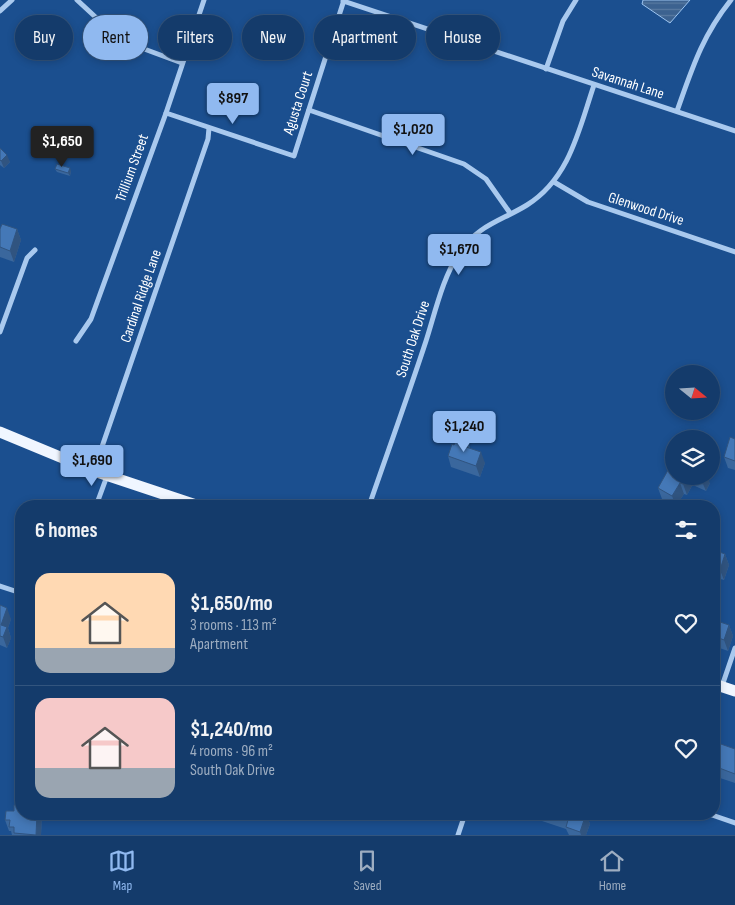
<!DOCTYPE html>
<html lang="en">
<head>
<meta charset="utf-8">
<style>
	body { margin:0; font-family:"Sofia Sans Condensed",sans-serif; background:#1d4271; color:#f1f3f6; height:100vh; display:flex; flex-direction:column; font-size:19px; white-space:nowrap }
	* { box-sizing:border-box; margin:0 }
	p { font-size:16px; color:#9dadc1 }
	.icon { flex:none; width:28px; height:28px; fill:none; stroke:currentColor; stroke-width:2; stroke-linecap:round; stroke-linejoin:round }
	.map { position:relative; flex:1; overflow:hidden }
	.drawer { position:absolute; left:15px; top:500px; width:705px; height:320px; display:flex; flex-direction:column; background:#143b6b; border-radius:20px; box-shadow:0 2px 8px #0003,0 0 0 1px #33557e }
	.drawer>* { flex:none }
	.hud { position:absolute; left:15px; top:15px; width:705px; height:45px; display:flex; gap:10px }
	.needle { width:32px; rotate:108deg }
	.fabs { position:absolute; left:665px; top:365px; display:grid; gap:10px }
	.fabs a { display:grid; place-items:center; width:55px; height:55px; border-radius:50%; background:#143b6b; box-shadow:0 2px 8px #0003,0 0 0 1px #33557e; font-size:25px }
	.price { position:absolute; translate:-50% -42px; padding:0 11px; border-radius:5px; background:#90b9f0; color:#111; font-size:16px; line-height:32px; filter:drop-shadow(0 1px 2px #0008) }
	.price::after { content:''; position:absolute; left:50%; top:30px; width:15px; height:11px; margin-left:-8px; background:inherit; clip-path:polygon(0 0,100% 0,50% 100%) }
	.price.on { background:#222; color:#fff }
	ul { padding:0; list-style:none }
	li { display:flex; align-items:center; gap:15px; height:125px; padding:0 20px }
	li+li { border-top:1px solid #33557e }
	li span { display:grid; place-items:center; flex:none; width:140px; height:100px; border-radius:15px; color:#555 }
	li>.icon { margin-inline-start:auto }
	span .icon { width:60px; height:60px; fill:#fffc; stroke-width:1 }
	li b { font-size:21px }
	h2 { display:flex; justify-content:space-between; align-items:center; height:60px; padding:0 20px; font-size:21px }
	.tag { padding:0 18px; border-radius:22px; background:#143b6b; box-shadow:0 2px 8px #0003,0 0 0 1px #33557e; font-size:18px; line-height:45px }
	.tag.on { background:#90b9f0; color:#111 }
	.tabs { display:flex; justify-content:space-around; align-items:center; height:70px; border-top:1px solid #33557e; background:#143b6b; font-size:14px; color:#9dadc1 }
	.tabs a { display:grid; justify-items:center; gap:2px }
	.tabs .on { color:#90b9f0 }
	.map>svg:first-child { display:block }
	.water { fill:url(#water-rules); stroke:#9cc4f0 }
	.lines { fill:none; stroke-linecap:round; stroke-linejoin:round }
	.street { stroke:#a9c9ee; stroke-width:5 }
	.primary { stroke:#f0f6ff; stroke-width:11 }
	.wall { fill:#3a679d }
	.shaded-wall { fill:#305480 }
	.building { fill:#4478b7; stroke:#305480 }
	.labels { text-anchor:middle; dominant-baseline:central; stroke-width:4.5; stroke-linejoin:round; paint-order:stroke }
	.street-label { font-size:15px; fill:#fff; stroke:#1b4f8f }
</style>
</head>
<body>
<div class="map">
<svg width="735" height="835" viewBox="0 0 735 835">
	<defs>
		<pattern id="water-rules" width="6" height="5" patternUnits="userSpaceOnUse" patternTransform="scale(1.25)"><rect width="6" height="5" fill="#3c6290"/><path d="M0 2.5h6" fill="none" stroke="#597aa1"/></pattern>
	</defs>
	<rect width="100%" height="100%" fill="#1b4f8f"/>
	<path class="water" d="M643,0H690L670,23L642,4Z"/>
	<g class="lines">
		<g class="street">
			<path d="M77,0L116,36L128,43L182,63"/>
			<path d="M343,1L735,131"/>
			<path d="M0,11L12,0"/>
			<path d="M546,69L563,21L576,0"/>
			<path d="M309,110L464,164L486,179L510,213"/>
			<path d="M677,111C692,69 702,36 731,0"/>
			<path d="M166,113L294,156L344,0"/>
			<path d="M554,182L588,202L735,252"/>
			<path d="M0,332L27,258L35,250"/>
			<path d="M76,341L91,319L166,113L204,0"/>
			<path d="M94,470L208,139L209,128"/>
			<path d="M96,506L107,476"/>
			<path d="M369,506C388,451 408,396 426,341C435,313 443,276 460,252C478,225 501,221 527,205C570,178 579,129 594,85"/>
			<path d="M0,586L21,593"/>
			<path d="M722,686L735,648"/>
			<path d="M702,814L712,815L735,823"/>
			<path d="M458,835L465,814"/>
		</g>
		<g class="primary">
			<path d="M0,432L94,471L199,506"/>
			<path d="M714,684L735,691"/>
		</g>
	</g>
	<g class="wall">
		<path d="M0,148L10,162L4,168L0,165Z"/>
		<path d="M55,169L71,171L70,176L57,172Z"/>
		<path d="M0,229H17L21,240L14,262L0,257Z"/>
		<path d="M735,439V470L728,468L724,457Z"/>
		<path d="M468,442L470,448L485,463L480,477L451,467L448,456L454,445Z"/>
		<path d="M672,463L693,484L687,495L684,494L676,506L662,499L658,488Z"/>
		<path d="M692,478L710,483L706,491L695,486Z"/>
		<path d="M714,550L725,554L729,565L724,580L714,577Z"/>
		<path d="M0,605L11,619L8,628L11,638L7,648L0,645Z"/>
		<path d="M714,620L729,625L733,636L728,651L714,646Z"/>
		<path d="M735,749V783L714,776V755Z"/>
		<path d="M21,814H42L41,835H12L11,831H9L5,820Z"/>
		<path d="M540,814H586L590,824L586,835H569L566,829L542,821Z"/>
	</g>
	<g class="shaded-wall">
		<path d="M7,155L10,162L4,168L1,161Z"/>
		<path d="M70,168L71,171L70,176L68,173Z"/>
		<path d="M17,229L21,240L14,262L10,251Z"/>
		<path d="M481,452L485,463L480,477L476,466Z"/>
		<path d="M688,476H691L693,484L687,495L683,484Z"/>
		<path d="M707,476L710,483L706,491L703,484Z"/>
		<path d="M680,483L684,494L676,506L672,496Z"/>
		<path d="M725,554L729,565L724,580L720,570Z"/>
		<path d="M715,579L717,587L714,598V583Z"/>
		<path d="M7,608L11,619L8,628L11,638L7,648L3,637L1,625Z"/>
		<path d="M729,625L733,636L728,651L724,640Z"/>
		<path d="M37,814H42L41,835H36Z"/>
		<path d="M586,814L590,824L586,835H581L580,832Z"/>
	</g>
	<g class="building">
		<path d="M0,148L7,155L1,161L0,160Z"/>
		<path d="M57,164L70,168L68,173L55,169Z"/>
		<path d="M2,224L17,229L10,251L0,247V229Z"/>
		<path d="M730,437L735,439V461L724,457Z"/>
		<path d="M457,438L468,442L466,447L481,452L476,466L448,456L452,444L454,445Z"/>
		<path d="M672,463L674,464V476H688L683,484L680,483L672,496L658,488Z"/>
		<path d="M693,476H707L703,484L692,478Z"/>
		<path d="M714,550L725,554L720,570L714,568Z"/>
		<path d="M0,605L7,608L1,625L7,627L3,637L0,636Z"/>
		<path d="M714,620L729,625L724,640L714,636Z"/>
		<path d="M718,743L735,749V774L714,766V755Z"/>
		<path d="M14,805H21V814H37L36,835L14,833V827H9L10,820H5L6,811H14Z"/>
		<path d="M549,814H586L580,832L566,827L568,820Z"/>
	</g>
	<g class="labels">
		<g class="street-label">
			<text transform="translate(628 83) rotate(18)">Savannah Lane</text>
			<text transform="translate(298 103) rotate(-72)">Agusta Court</text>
			<text transform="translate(132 168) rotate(-70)">Trillium Street</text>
			<text transform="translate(646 209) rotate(18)">Glenwood Drive</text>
			<text transform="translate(141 296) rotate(-71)">Cardinal Ridge Lane</text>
			<text transform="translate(413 339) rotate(-72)">South Oak Drive</text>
		</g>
	</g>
</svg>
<div class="fabs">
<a><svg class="needle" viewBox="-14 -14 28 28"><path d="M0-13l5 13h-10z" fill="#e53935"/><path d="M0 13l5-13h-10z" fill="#9dadc1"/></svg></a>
<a><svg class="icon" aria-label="layers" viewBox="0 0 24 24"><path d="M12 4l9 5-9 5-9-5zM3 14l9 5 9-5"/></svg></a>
</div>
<b class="price" style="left:233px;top:125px">$897</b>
<b class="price" style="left:413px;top:156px">$1,020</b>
<b class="price on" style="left:62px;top:168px">$1,650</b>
<b class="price" style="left:459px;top:276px">$1,670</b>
<b class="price" style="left:464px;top:453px">$1,240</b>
<b class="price" style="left:92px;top:487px">$1,690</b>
<div class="hud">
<a class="tag">Buy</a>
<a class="tag on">Rent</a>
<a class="tag">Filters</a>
<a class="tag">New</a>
<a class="tag">Apartment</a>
<a class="tag">House</a>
</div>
<section class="drawer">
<h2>6 homes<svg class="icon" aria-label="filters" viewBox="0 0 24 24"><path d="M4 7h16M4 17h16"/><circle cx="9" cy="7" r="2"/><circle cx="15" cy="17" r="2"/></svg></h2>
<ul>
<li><span style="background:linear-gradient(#ffd9b3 75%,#9aa5b1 0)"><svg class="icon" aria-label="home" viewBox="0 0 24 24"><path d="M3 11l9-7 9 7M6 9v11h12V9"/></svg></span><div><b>$1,650/mo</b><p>3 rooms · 113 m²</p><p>Apartment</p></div><svg class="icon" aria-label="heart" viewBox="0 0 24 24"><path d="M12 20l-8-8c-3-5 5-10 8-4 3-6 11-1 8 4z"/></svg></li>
<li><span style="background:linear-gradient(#f6c9c9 70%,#9aa5b1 0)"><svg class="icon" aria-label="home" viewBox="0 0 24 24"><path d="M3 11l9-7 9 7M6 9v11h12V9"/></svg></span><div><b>$1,240/mo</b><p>4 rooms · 96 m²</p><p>South Oak Drive</p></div><svg class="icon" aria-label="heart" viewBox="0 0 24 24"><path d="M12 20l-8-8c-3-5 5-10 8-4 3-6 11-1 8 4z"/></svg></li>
</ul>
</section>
</div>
<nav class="tabs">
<a class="on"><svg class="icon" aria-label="map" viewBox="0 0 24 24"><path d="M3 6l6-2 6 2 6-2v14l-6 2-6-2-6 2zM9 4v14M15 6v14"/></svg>Map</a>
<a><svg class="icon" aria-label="saved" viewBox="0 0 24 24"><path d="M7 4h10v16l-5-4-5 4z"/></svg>Saved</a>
<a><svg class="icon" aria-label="home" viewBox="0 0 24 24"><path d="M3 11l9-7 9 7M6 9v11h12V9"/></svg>Home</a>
</nav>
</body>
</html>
